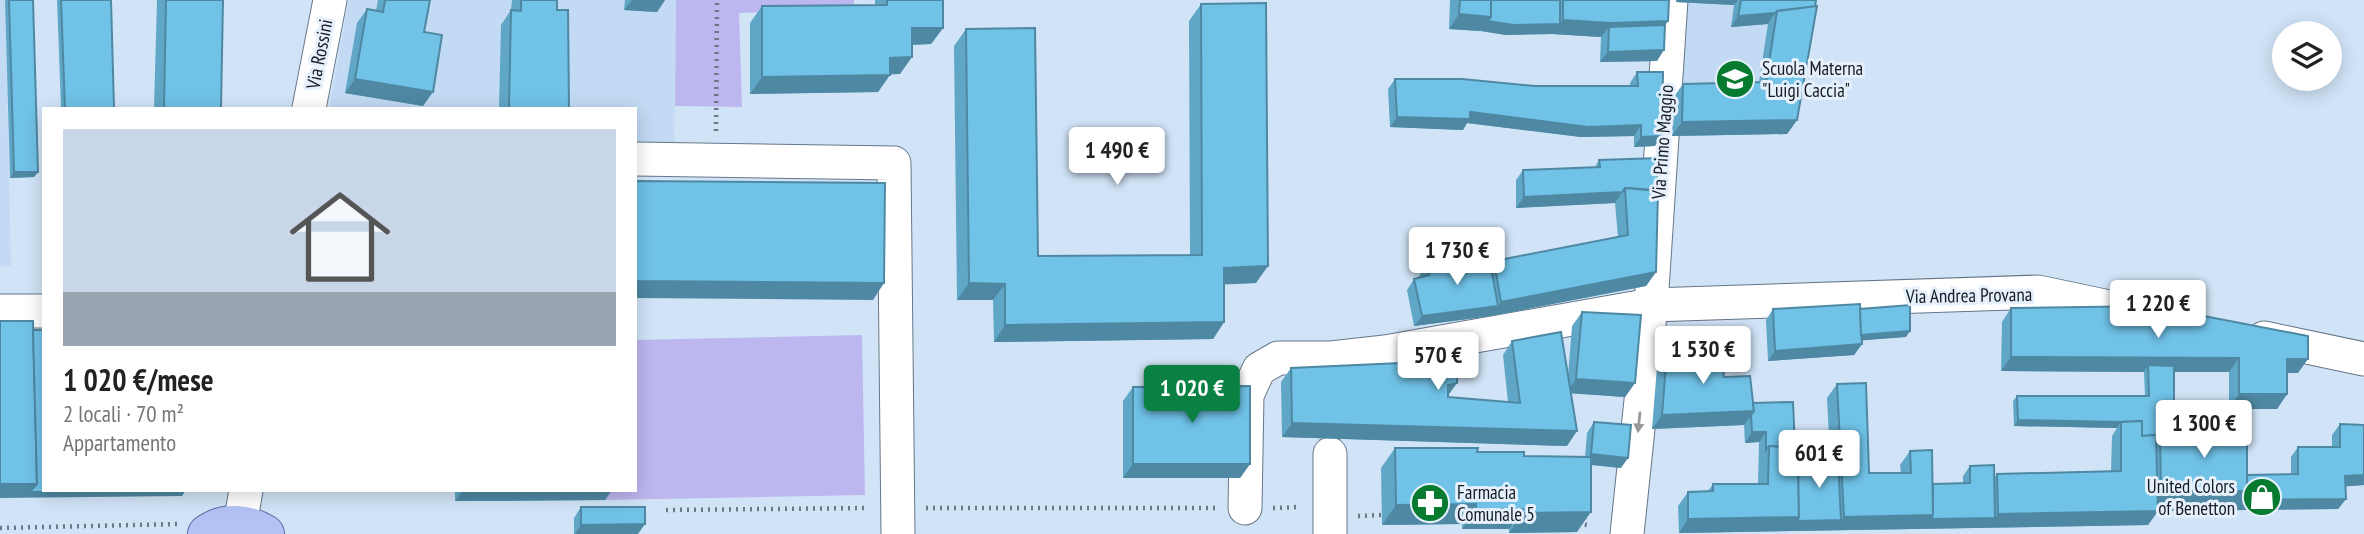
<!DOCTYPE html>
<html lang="it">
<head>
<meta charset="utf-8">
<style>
	body { margin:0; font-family:"PT Sans Narrow",sans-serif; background:#f6f6f6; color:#222; height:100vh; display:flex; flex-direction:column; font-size:26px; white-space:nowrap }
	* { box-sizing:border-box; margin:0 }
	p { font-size:23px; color:#767676 }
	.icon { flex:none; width:38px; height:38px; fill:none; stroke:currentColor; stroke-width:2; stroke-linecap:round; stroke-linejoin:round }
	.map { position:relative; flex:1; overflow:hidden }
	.side { position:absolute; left:42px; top:107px; width:595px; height:385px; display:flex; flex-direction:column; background:#fff; border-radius:0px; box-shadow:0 4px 18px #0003 }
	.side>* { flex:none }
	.tools { position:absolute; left:2272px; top:21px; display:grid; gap:14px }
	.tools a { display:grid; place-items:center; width:70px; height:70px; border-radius:50%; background:#fff; box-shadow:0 4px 18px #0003; font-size:35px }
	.price { position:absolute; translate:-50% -60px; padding:0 16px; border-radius:7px; background:#fff; color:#222; font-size:23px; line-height:46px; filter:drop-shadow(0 2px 4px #0008) }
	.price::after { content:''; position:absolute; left:50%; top:42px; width:21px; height:16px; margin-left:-10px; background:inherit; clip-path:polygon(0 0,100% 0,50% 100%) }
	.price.active { background:#0b8043; color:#fff }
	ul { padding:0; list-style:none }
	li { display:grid; align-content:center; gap:14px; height:371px; padding:0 21px }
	li span { display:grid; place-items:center; height:217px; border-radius:0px; color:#555 }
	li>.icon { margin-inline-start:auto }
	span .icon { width:126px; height:126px; fill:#fffc; stroke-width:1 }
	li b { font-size:30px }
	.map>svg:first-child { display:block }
	.built { fill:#c2daf3 }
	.green { fill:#bdb7f0 }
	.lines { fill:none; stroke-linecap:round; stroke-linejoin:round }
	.minor-casing { stroke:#657687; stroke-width:35 }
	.major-casing { stroke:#5a6ea6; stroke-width:40 }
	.path { stroke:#6b7783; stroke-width:4.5; stroke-dasharray:2 5; stroke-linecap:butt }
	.minor { stroke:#fff; stroke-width:33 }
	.major { stroke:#b2c2f4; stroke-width:38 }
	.wall { fill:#60a7c7 }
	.shaded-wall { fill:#4e88a2 }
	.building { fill:#70c2e7; stroke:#4e88a2; stroke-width:2 }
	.oneway { fill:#96999c }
	.labels { text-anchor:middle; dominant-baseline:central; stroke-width:6; stroke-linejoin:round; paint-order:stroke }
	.street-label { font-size:19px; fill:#151c23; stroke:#e5f0fc }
	.poi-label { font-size:19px; fill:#151c23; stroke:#e5f0fc; text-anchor:start }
</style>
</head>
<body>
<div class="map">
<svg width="2364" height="534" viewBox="0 0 2364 534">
	<rect width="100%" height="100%" fill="#d1e4f7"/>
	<g class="built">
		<path d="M0,0H5L11,266L0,267Z"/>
		<path d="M349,0H676L674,149L635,148V108H329Z"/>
		<path d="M1676,0H1810L1787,134L1672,136Z"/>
	</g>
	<g class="green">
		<path d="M676,0H854V10L739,13L742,107L675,106Z"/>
		<path d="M862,335L865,495L605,500V490H635V340Z"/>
	</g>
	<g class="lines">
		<g class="minor-casing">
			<g id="minor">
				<path d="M309,108L330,0"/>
				<path d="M635,159L894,163L898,534"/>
				<path d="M0,311H44"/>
				<path d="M2264,338L2364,359"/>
				<path d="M1330,454V534"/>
				<path d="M1245,508L1247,395L1259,369L1278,358H1331L1385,352L1651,305L2038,292L2152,316"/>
				<path d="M240,525L246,490"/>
				<path d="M1627,534L1651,305L1671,0"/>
			</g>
		</g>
		<g class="major-casing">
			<path id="major" d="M207,534C225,521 247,523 265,534"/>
		</g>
		<g class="path">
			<path d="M716,131L717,0"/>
			<path d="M926,508H1215"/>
			<path d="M1273,508L1299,507"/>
			<path d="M666,510L869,508"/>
			<path d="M1358,516L1382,515"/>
			<path d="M1578,523L1591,526"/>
			<path d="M0,528L178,524"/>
		</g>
		<use href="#minor" class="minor"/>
		<use href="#major" class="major"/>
	</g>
	<g class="wall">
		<path d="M5,0H33L38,172L34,177L10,178Z"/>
		<path d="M57,0H111L114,108H61Z"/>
		<path d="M157,0H223L221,108H154Z"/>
		<path d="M378,0H430L424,32L423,106L345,93L357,23L367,9L376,11Z"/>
		<path d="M512,0H557V10L569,108H499L501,25L511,10Z"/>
		<path d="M625,0H665L657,12L624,10Z"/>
		<path d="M875,0H943V28L931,44L912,45L900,74H890L878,92L750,94V23L762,6L875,5Z"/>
		<path d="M1450,0H1669L1668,21L1665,25L1657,61L1600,62L1601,37L1553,34L1506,35L1481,31L1449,29Z"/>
		<path d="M1676,0H1816L1797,120L1787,134L1672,136L1673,98L1683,84L1759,82L1768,24L1731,27L1734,5L1676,2Z"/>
		<path d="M1201,4L1256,283L1224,284V322L1213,339L994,342L993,300H957L954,46L966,29L1038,256L1190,255L1189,21Z"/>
		<path d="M1637,72L1655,146L1634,147V136L1581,137L1467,123L1463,130L1390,127L1388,89L1395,79L1535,86H1630V83Z"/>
		<path d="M1599,160L1656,190V272L1646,286L1491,316L1414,326L1407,290L1414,279L1420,278L1419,276L1426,266H1491L1494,261L1618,237L1615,203L1516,208V180L1523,170L1595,167Z"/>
		<path d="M2152,306L2298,373H2287V394L2277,409H2229V372H2174V429L2247,475L2291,474V457L2298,447H2332V435L2340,424L2364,425V485L2345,486L2346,499L2338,509L2158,511L2148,525L1679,533L1678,506L1688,492L1708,491L1713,484H1758L1759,442L1745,443L1744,425L1652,429L1657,367L1667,353L1724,377L1753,403L1795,448L1798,459H1830L1827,398L1837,384L1869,473H1901L1900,465L1910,451L1933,484L1963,483V476L1970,466L1994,478L1997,474L2111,471L2112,436L2117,428L2014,426L2013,401L2017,396H2145L2144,372L2001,371L2002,322L2011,308Z"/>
		<path d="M1773,309H1860L1906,337L1861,340L1862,344L1854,355L1768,361L1766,320Z"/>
		<path d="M1582,312L1635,383L1625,397L1571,393L1567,446L1282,437L1281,382L1291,368L1413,363V357L1423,343L1448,397L1508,402L1503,355L1512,341L1568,376L1572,326Z"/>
		<path d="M1133,387L1250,464L1240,478H1123V401Z"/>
		<path d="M1594,422L1621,468L1591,465L1577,532L1509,533V529H1462V524L1382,525L1381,468L1395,448L1477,452L1524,456L1585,457L1587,433Z"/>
		<path d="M455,490H612L605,500L455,501Z"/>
		<path d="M581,507L638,534H574V518Z"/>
	</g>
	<g class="shaded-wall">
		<path d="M632,0H665L657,12L624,10Z"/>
		<path d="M1677,0H1738L1734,5L1676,2Z"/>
		<path d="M1775,13L1768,24L1731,27L1738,16Z"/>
		<path d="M1459,14L1560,24L1563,20L1668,21L1658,35L1609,27L1601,37L1553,34L1506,35L1481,31L1449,29Z"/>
		<path d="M912,28H943L931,44L900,45Z"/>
		<path d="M1664,50L1657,61L1600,62L1608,52Z"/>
		<path d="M912,57L900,74L878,75L890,58Z"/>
		<path d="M890,75L878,92L750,94L762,77Z"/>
		<path d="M355,79L433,92L423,106L345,93Z"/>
		<path d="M1470,112L1641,125L1634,136L1581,137L1467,123L1463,130L1390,127L1397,117Z"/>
		<path d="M1797,120L1787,134L1672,136L1682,122Z"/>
		<path d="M1662,136L1655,146L1634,147L1641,137Z"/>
		<path d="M14,172H38L34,177L10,178Z"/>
		<path d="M1622,192L1615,203L1516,208L1524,197Z"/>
		<path d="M1268,266L1256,283L1213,285L1224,268Z"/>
		<path d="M1656,272L1646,286L1491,316L1414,326L1422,316L1498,306L1501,302Z"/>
		<path d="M635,281L884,283L873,300L635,298Z"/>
		<path d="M969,283L1005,284L993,300H957Z"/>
		<path d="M1224,322L1213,339L994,342L1005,325Z"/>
		<path d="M1910,331L1906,337L1854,341L1858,336Z"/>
		<path d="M1862,344L1854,355L1768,361L1775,351Z"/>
		<path d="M2011,357L2239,358L2229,372H2148V365L2144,372L2001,371Z"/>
		<path d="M2287,359H2308L2298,373H2277Z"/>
		<path d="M1576,379L1635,383L1625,397L1566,393Z"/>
		<path d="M1457,383L1447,397L1448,385Z"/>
		<path d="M2239,394H2287L2277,409H2229Z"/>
		<path d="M1754,411L1744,425L1652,429L1662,415Z"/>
		<path d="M2018,420L2121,422L2117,428L2014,426Z"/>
		<path d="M1292,423L1577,431L1567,446L1282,437Z"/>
		<path d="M1752,432H1766L1759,442L1745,443Z"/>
		<path d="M1591,454L1628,458L1621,468L1584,464Z"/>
		<path d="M1133,464H1250L1240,478H1123Z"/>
		<path d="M2364,475V485L2338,487L2345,476Z"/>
		<path d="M0,484H37L116,491L117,490H186L182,496L0,498Z"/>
		<path d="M463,490H612L605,500L455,501Z"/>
		<path d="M2161,491H2247L2346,499L2338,509L2158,511L2148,525L1679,533L1688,519L1799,517L1841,520L1844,517L1933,515L1995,518L1998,514L2147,511Z"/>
		<path d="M1476,504L1462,524L1382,525L1396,505Z"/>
		<path d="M1476,509H1523L1509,529H1462Z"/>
		<path d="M1591,512L1577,532L1509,533L1523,513Z"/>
		<path d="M645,524L638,534H575L581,525Z"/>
	</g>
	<g class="building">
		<path d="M9,0H33L38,172H14Z"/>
		<path d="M61,0H111L114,108H65Z"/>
		<path d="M166,0H223L221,108H164Z"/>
		<path d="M385,0H430L424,32L442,35L433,92L355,79L367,9L383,12Z"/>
		<path d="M521,0H557V10H568L569,108H509L511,10L521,11Z"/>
		<path d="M887,0H943V28H912V57L890,58V75L762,77V6L887,5Z"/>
		<path d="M1460,0H1491V17L1459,14Z"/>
		<path d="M1491,0H1560V24L1513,25L1488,21L1491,17Z"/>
		<path d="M1563,0H1669L1668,21L1611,23L1563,20Z"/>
		<path d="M1741,0H1816L1815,7L1777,11L1775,13L1738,16Z"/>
		<path d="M1266,3L1268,266L1224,268V322L1005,325V284L969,283L966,29L1035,28L1038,256L1202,255L1201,4Z"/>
		<path d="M1817,6L1797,120L1682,122L1683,84L1766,82L1777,11Z"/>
		<path d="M1665,25L1664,50L1608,52L1609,27Z"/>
		<path d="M1637,72H1663L1662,136L1641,137V125L1588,127L1470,112V119L1397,117L1395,79H1462L1535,86H1638Z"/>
		<path d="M1659,158L1656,190L1625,188L1622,192L1524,197L1523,170L1600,167L1599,160Z"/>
		<path d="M635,181L885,183L884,283L635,281Z"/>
		<path d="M1625,188L1658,191L1656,272L1501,302L1494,261L1628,235Z"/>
		<path d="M1489,256L1498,306L1422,316L1414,279L1429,275L1426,266Z"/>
		<path d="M1860,304L1862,344L1775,351L1773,309Z"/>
		<path d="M1910,305V331L1861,335L1860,309Z"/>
		<path d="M2152,306L2308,336V359H2287V394H2239V358L2011,357V308Z"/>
		<path d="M1582,312L1641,315L1635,383L1576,379Z"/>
		<path d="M0,321H33L37,484H0Z"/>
		<path d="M33,330H44V490H116V491L30,492L37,484Z"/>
		<path d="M1561,332L1577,431L1292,423L1291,368L1423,362V343L1459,335L1457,383L1448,385V397L1520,403L1512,341Z"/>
		<path d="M1721,351L1724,377L1750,376L1754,411L1662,415L1667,353Z"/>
		<path d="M2148,365L2174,366V429H2160L2156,435L2142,436V421L2121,422V423V422L2018,420L2017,396H2149Z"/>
		<path d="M1866,383L1869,473H1911L1910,451L1932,450L1933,515L1844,517L1837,384Z"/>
		<path d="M1250,386V464H1133V387Z"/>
		<path d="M1793,402L1795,448L1769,446L1766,450V432H1752L1751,415L1754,411L1753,403Z"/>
		<path d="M2142,421V436L2156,435L2158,511L1998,514L1997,474L2121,471V422Z"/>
		<path d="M1594,422L1631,425L1628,458L1591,454Z"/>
		<path d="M2340,424L2364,425V475L2345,476L2346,499L2241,500L2247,491V475L2298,474V447H2340Z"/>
		<path d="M2160,429H2247V491H2161Z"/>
		<path d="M1769,446L1798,448L1799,517L1688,519V492L1713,491V484H1768Z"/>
		<path d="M1395,448H1478L1477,452H1524V456L1591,457V512L1523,513V509H1476V504L1396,505Z"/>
		<path d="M1798,459H1838L1841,520L1797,521L1799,517Z"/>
		<path d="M1994,465L1995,518L1931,519L1933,515V484L1970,483V466Z"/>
		<path d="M581,507H645V524L581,525Z"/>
	</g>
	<defs><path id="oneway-solid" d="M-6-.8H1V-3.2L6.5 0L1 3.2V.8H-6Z" transform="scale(1.75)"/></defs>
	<use class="oneway" href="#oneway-solid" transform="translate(1639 422) rotate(96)"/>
	<defs>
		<g id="school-disc" transform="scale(2.0125)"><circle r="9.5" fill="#067a2f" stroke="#e5f0fc"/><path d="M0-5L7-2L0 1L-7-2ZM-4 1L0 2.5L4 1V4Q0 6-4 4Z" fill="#fff"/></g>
		<g id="shop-disc" transform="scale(2.0125)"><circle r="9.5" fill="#067a2f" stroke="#e5f0fc"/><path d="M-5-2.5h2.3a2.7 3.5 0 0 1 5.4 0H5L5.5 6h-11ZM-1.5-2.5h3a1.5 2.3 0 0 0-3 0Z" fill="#fff"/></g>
		<g id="pharmacy-disc" transform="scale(2.0125)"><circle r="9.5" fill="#067a2f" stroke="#e5f0fc"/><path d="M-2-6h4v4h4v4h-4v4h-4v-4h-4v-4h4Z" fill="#fff"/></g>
	</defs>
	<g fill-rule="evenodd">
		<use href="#school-disc" x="1735" y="79"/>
		<use href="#shop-disc" x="2262" y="497"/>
		<use href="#pharmacy-disc" x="1430" y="503"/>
	</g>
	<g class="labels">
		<g class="street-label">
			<text transform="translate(319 54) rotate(-79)">Via Rossini</text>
			<text transform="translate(1662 142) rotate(-86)">Via Primo Maggio</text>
			<text transform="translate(1969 295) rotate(-1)">Via Andrea Provana</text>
		</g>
		<g class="poi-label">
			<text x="1762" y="68">Scuola Materna<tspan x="1762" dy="22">"Luigi Caccia"</tspan></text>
			<text x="2235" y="486" text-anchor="end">United Colors<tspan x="2235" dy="22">of Benetton</tspan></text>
			<text x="1457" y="492">Farmacia<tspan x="1457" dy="22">Comunale 5</tspan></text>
		</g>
	</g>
</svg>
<div class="tools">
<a><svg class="icon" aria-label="layers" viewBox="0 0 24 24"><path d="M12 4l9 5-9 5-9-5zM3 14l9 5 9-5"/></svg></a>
</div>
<b class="price" style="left:1117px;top:187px">1 490 €</b>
<b class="price" style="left:1457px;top:287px">1 730 €</b>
<b class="price" style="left:2158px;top:340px">1 220 €</b>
<b class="price" style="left:1703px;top:386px">1 530 €</b>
<b class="price" style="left:1438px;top:392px">570 €</b>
<b class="price active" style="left:1192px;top:425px">1 020 €</b>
<b class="price" style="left:2204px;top:460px">1 300 €</b>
<b class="price" style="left:1819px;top:490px">601 €</b>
<section class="side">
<ul>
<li><span style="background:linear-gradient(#c9d6e8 75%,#9aa5b1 0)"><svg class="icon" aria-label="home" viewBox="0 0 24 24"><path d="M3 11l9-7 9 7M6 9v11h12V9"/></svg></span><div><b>1 020 €/mese</b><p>2 locali · 70 m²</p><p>Appartamento</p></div></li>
</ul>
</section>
</div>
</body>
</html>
